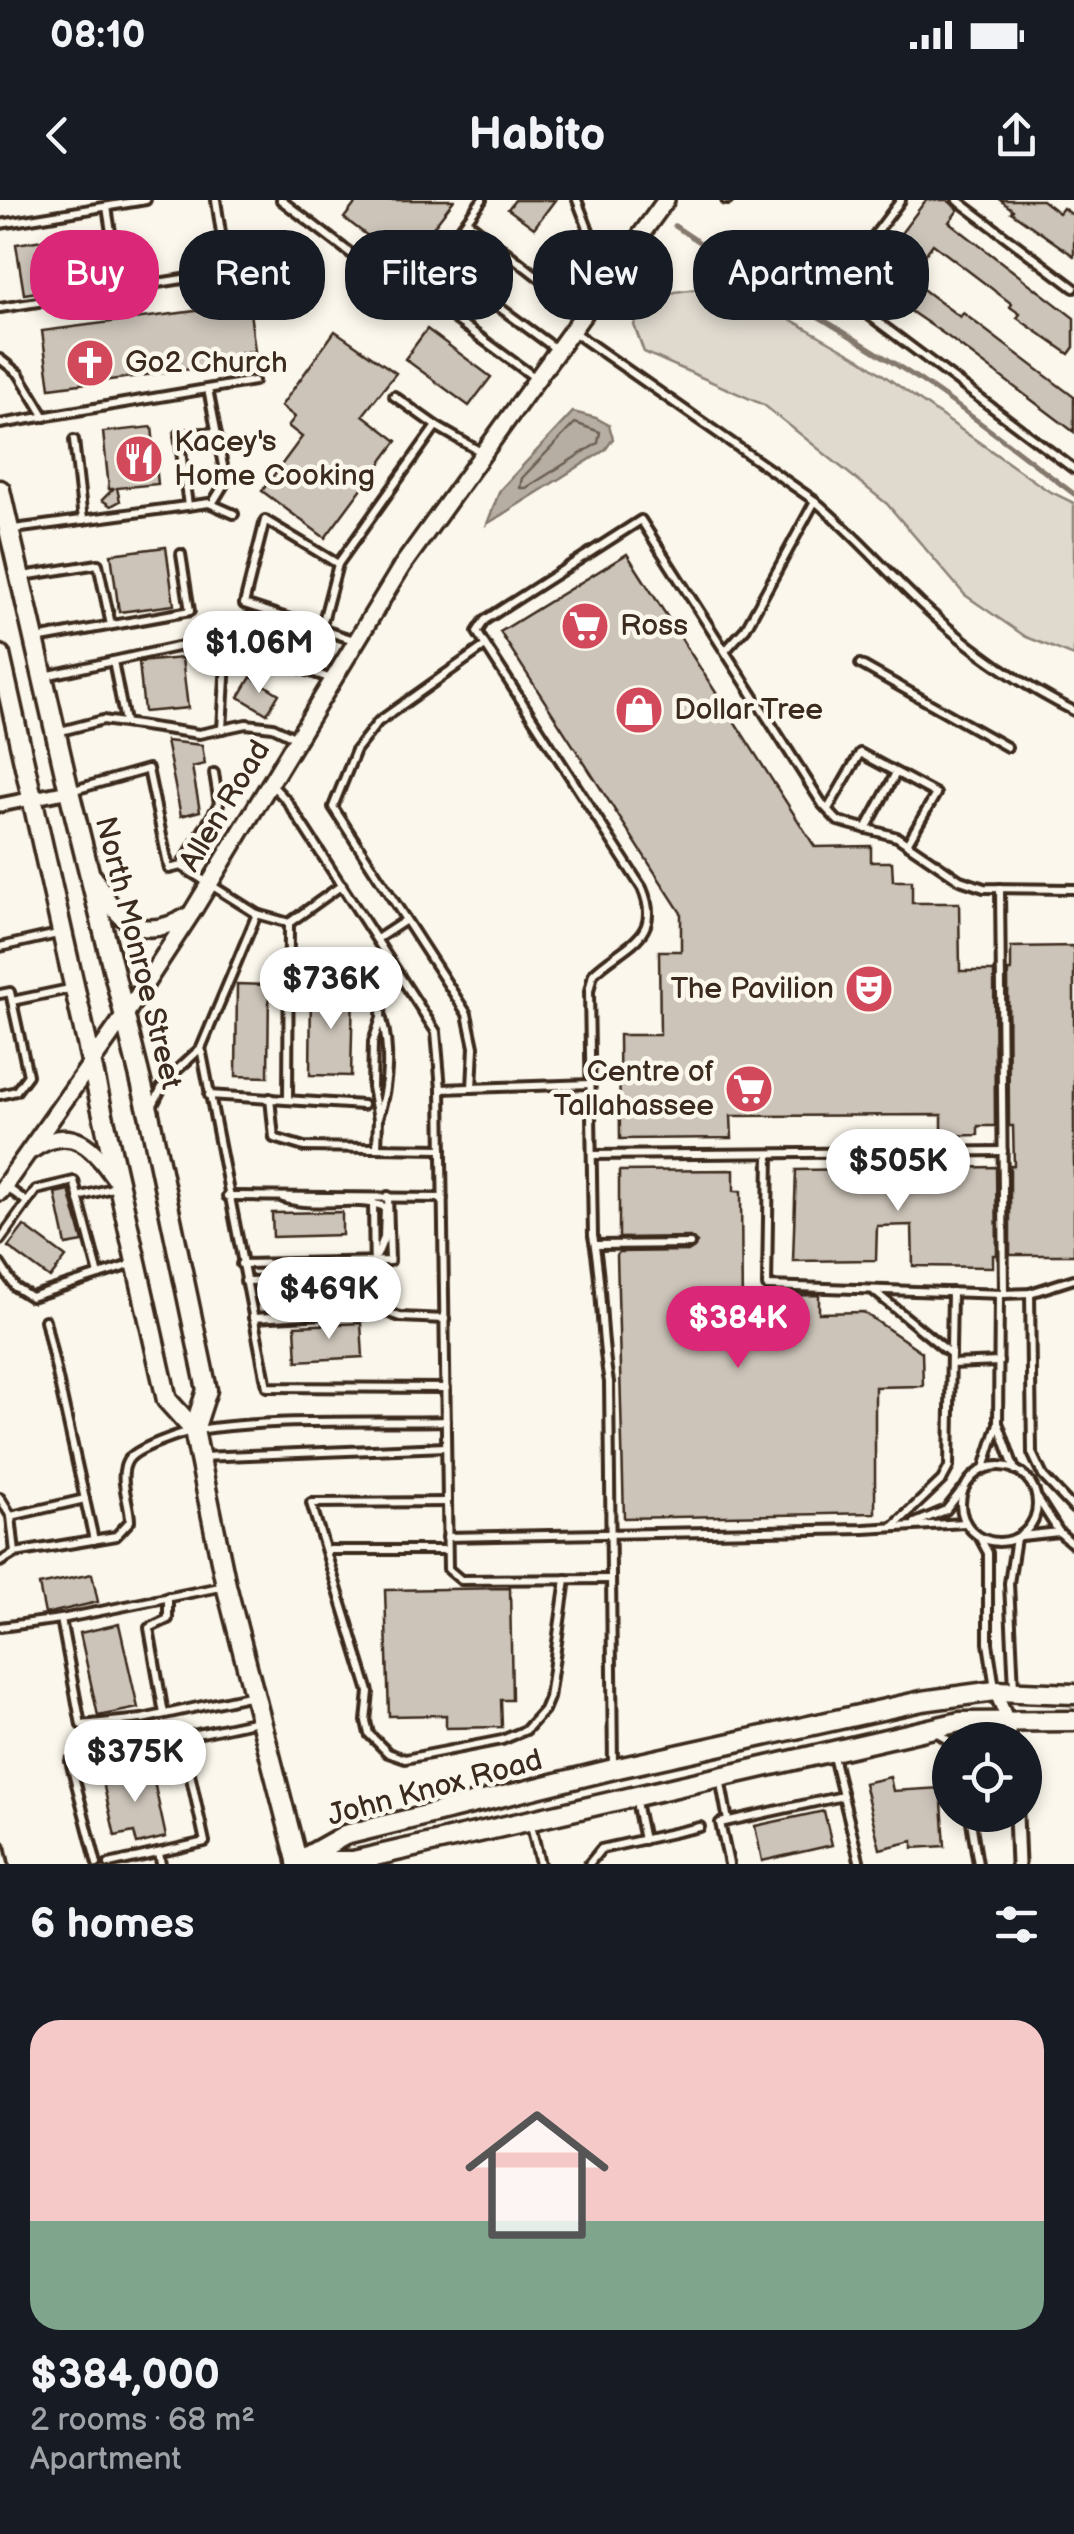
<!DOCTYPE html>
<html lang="en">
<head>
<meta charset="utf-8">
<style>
	body { margin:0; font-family:"Balsamiq Sans",sans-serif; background:#242831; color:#f1f3f6; height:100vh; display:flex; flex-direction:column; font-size:38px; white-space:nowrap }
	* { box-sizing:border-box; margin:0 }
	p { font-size:32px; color:#9ea1a6 }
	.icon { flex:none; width:55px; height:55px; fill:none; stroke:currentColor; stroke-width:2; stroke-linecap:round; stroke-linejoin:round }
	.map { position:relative; height:1664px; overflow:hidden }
	.details { display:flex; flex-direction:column; background:#171b24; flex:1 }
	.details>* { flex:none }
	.banner { position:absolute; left:30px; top:30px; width:1015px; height:90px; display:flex; gap:20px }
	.tools { position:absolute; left:932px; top:1522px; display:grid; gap:20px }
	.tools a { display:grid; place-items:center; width:110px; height:110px; border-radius:50%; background:#171b24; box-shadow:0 5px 15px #0003; font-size:50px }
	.price { position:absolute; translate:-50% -85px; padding:0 22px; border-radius:35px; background:#fff; color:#222; font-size:32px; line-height:65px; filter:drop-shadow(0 2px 5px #0008) }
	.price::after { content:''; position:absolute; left:50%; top:60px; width:30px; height:22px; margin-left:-15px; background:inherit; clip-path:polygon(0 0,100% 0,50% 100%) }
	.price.active { background:#db2777; color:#fff }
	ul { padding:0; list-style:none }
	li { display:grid; align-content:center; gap:20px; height:530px; padding:0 30px }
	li+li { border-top:2px solid #363941 }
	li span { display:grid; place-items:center; height:310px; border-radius:30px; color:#555 }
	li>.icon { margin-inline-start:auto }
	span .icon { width:180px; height:180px; fill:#fffc; stroke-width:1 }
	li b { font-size:42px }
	h2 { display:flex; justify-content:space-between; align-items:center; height:120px; padding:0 30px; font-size:42px }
	.pill { padding:0 35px; border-radius:40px; background:#171b24; box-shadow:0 5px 15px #0003; font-size:35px; line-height:90px }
	.pill.active { background:#db2777; color:#fff }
	.status { display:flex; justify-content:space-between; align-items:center; height:70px; padding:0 50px; background:#171b24; direction:ltr }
	.status svg { height:28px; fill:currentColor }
	header { display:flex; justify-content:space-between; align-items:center; height:130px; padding:0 30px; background:#171b24; font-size:45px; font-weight:700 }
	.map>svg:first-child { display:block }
	.green { fill:#dfd9ce; stroke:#8d8276; stroke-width:2.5 }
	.water { fill:#b6aea2; stroke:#85796d; stroke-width:2.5 }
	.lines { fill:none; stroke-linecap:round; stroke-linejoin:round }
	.shore { stroke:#6c5f53; stroke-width:2.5 }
	.stream { stroke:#85796d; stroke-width:5 }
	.building { fill:#ccc4b9; stroke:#3b2a1e; stroke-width:2.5 }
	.service-casing { stroke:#3b2a1e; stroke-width:14 }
	.minor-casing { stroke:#3b2a1e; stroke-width:19 }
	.tertiary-casing { stroke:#3b2a1e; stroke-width:22 }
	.secondary-casing { stroke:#3b2a1e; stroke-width:25 }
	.primary-casing { stroke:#3b2a1e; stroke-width:25 }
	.service { stroke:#fbf7ec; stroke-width:6 }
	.minor { stroke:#fbf7ec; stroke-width:11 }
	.tertiary { stroke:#fbf7ec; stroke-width:15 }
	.secondary { stroke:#fbf7ec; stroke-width:18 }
	.primary { stroke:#fbf7ec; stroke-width:18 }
	.labels { text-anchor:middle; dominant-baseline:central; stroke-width:9; stroke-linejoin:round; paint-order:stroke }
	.poi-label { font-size:30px; fill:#3b2a1e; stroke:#fbf7ec; text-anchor:start }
	.street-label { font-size:30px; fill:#3b2a1e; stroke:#fbf7ec }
</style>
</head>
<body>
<div class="status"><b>08:10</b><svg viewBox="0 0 49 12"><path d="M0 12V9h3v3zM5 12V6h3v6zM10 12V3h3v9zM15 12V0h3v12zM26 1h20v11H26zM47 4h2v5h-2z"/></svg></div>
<header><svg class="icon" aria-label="back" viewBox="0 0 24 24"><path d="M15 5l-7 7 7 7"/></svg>Habito<svg class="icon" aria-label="share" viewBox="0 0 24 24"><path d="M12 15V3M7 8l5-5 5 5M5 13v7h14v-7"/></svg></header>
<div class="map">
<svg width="1074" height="1664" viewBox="0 0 1074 1664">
	<rect width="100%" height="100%" fill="#fbf7ec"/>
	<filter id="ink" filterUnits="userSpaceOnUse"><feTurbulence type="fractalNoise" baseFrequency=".01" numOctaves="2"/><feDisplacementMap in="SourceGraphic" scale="20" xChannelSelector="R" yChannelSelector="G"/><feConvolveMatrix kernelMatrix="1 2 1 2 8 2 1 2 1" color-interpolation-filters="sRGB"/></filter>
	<g filter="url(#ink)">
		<path class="green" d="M710,87L786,117L862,160L1047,290L1074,303V456L1026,437L965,395L887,304L764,205L644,152L634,125L641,105L675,92Z"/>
		<path class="water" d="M573,212L596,218L609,225L613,239L605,250L487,324L500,290Z"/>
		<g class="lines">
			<path class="shore" d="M575,223L600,232L598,243L526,288H520L522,278Z"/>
			<path class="stream" d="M675,26C755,81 839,127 920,180C973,215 1023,256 1074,294"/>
		</g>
		<g class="building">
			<path d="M358,0H454L405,64L344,18Z"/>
			<path d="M515,0H555L534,28L508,9Z"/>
			<path d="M926,0H947L951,3L958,10L949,22L1074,118V147L1069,154L1017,118L1020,114L1010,107L1012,104L933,44L908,78L960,117L963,113L1074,197V232L947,136L900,104L897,108L864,83Z"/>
			<path d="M1000,0H1042L1059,13L1063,8L1074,16V56L1011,12L1013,10Z"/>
			<path d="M89,33L97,83L24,94L16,44Z"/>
			<path d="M249,104L255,151L235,153L236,163L50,188L42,131Z"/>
			<path d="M427,129L491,177L469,206L405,159Z"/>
			<path d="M335,131L396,173L363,215L397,241L325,338L262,291L302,237L288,226L295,217L281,206Z"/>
			<path d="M152,227L158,284L117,288L120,301L111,306L102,300L113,289H109L103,232Z"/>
			<path d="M166,347L174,405L119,412L111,354Z"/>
			<path d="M627,354L815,647L871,646V662H892L893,681H912V703H959L960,771H994L995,926H978V935L942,936V915L731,916L732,938L620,939L619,835H660L659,751H681V713L500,432Z"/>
			<path d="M182,458L188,508L144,512L139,462Z"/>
			<path d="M251,477L279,494L267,514L239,497Z"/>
			<path d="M166,541L202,545L205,564L192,567L200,611L181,616Z"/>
			<path d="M1074,746V1055H1010V966H1014L1013,926H1009L1008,771H1011V747Z"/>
			<path d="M237,784L269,785L268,877L236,876Z"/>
			<path d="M311,789L353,790L351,876L310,875Z"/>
			<path d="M996,967L997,1055H993V1067L913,1066L912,1025L877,1026L876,1060L793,1061L796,970Z"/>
			<path d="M734,970V991H741L742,1114L773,1113V1096L819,1095V1113L863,1112L922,1152L923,1186L875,1187V1313L624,1318L617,1055L619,1052L690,1051L697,1043L690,1037L619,1038V971Z"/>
			<path d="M69,990L83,1042L66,1045L55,993Z"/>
			<path d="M342,1012V1035L273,1037L272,1013Z"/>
			<path d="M24,1026L66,1057L50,1078L8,1047Z"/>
			<path d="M361,1123L363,1157L297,1161L295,1126Z"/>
			<path d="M92,1374L98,1402L45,1414L39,1385Z"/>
			<path d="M510,1388L512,1500H501L502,1527L446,1528V1515L389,1516L385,1390Z"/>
			<path d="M119,1424L138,1508L98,1516L80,1433Z"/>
			<path d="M151,1568L166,1637L137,1644L134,1632L115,1636L102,1578Z"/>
			<path d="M890,1577L893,1591L941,1588L945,1646L913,1648V1641L880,1649L864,1583Z"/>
			<path d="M824,1611L832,1645L762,1661L755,1626Z"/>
		</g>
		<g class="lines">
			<g class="service-casing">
				<g id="service">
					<path d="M281,0L409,98L482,0"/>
					<path d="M577,0L607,78"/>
					<path d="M726,0H728"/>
					<path d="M901,0L834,89L1074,269"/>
					<path d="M957,0L1074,88"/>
					<path d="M107,7L120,89"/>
					<path d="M467,21L584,113"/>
					<path d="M0,24L146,0"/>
					<path d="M0,108L227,72L216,0"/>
					<path d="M572,131L815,301C853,333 885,370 921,404C967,447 1018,483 1074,511"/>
					<path d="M0,159L19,174L45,217"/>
					<path d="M534,177L455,119L476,90L556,149"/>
					<path d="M208,189L226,281L212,304"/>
					<path d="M394,196L436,226L481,252"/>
					<path d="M0,224L254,181"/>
					<path d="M74,240L83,320"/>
					<path d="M188,306L179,235L216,232"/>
					<path d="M14,329L209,303L234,314"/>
					<path d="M338,364L265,320L244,404L354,440"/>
					<path d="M23,376L98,364L111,425"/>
					<path d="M321,429L338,364L436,226"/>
					<path d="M36,439L190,411L181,354"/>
					<path d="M726,450L746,428L815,301"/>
					<path d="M113,461L125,522"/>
					<path d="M860,464L1007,547"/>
					<path d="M45,476L186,445"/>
					<path d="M222,529L227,444L332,479"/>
					<path d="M57,532L103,520L199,534L246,524L273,527L298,539"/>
					<path d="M271,584L287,601L436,832L441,889L448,1369L461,1380L611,1379"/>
					<path d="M74,590L148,569L169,669L181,666L257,714L289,723L342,685"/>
					<path d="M828,609L860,553L936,594L907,644"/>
					<path d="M866,629L896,573"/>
					<path d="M181,666L219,604L214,573"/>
					<path d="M1000,688L1004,1094"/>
					<path d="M377,739L406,720"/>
					<path d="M0,747L62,733"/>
					<path d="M289,763L360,770L382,788L381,818L373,842L372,887L378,919L377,948"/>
					<path d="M0,794L10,792L28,875L16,891L0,895"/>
					<path d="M12,801L74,788"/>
					<path d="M201,848L267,1187L446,1188"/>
					<path d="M472,888L474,847L467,814L333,607L356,550L378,522L485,446"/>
					<path d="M441,889L591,884"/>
					<path d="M209,895L363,905"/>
					<path d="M270,898L274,938L304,947L442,949"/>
					<path d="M288,900L289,723"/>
					<path d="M152,907L165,881L201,848L257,714"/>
					<path d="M379,915C388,883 391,852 382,819"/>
					<path d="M769,954L767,1086L1004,1094L1030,1093L1074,1079"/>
					<path d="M592,955L1003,951"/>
					<path d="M5,986L27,1002"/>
					<path d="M227,996L443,998"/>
					<path d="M78,997L116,987"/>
					<path d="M283,998C316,1009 353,995 385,1007L384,1038L377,1055"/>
					<path d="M0,1040L36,990L74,981L99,1075"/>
					<path d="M595,1045L690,1044"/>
					<path d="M0,1064L15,1087L31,1097L133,1064"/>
					<path d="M241,1064L390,1061L388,996"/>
					<path d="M245,1081L374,1079L373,1002"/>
					<path d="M874,1091L951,1154"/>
					<path d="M1030,1093L1032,1253L1043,1276L1074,1309"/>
					<path d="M253,1118L383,1111L400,1117L445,1119"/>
					<path d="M45,1120L94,1340"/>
					<path d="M951,1164L999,1162"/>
					<path d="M999,1225L1015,1270"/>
					<path d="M201,1257L446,1247"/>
					<circle cx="999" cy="1304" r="38"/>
					<path d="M984,1268L998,1224L999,1094"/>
					<path d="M0,1298L11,1316L15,1353L116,1336L130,1321C130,1302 117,1277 128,1260C136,1248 183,1232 198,1230C276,1218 367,1223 446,1221"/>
					<path d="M1038,1299L1059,1332L1074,1345"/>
					<path d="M447,1302L311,1303L369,1492L366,1521L369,1534L388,1553L405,1559L502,1540L526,1530L544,1510L549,1498L566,1379"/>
					<path d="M11,1316L85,1299"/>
					<path d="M915,1323L946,1310L961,1291"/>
					<path d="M893,1327L942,1280L949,1267L952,1092"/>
					<path d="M1021,1336L1059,1332"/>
					<path d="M447,1337L864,1329L965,1323"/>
					<path d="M980,1338L988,1353V1443L995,1488"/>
					<path d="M327,1350H447"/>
					<path d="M0,1362L15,1353"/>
					<path d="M61,1419L81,1525L142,1519L253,1495"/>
					<path d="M0,1427L61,1419L225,1386"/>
					<path d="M1014,1489L1009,1383L1016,1338"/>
					<path d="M164,1514L149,1428L168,1419V1397"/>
					<path d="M937,1532L950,1542"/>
					<path d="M832,1552L860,1664"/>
					<path d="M613,1566L609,1182C600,1134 603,1084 593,1036L589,791L593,774C622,745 664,739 642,688L477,432L485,420L641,320L823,605L838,621L897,637L960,680L984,688L1074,689"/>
					<path d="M720,1578L728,1621"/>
					<path d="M635,1597L644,1640"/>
					<path d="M970,1615L978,1664"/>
					<path d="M530,1621L540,1664"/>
					<path d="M0,1646L4,1664"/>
					<path d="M159,1653L161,1664"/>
					<path d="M97,1664L70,1561L258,1521"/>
					<path d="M109,1664L205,1642L182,1537"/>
					<path d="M589,1664L601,1649L700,1627"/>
					<path d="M729,1664L720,1623L843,1596"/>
				</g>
			</g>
			<g class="minor-casing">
				<g id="minor">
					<path d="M0,605L69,591"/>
					<path d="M995,1491L1008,1521L1010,1540"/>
					<path d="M1016,1615L1018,1664"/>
				</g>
			</g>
			<g class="tertiary-casing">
				<g id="tertiary">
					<path d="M94,677C117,721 139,744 188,716"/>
					<path d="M32,950C73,922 93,948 117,981"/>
					<path d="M0,992L125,815L191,714L402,366L666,0"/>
				</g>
			</g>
			<g class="secondary-casing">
				<g id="secondary">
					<path d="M303,1661H353L960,1522L1074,1521"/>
					<path d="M297,1662L345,1635L618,1568L922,1501L995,1491L1074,1494"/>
				</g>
			</g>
			<g class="primary-casing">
				<g id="primary">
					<path d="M0,290L69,591L149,914L207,1190L194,1230"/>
					<path d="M0,455L167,1200L194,1230L226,1385L298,1664"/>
				</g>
			</g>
			<use href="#service" class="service"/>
			<use href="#minor" class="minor"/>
			<use href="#tertiary" class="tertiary"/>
			<use href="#secondary" class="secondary"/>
			<use href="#primary" class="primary"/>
		</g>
	</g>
	<defs>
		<g id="church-disc" transform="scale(2.5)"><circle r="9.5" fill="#d1495b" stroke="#fbf7ec"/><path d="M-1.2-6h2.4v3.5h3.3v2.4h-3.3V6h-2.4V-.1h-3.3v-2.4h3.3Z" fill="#fff"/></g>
		<g id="restaurant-disc" transform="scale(2.5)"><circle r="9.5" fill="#d1495b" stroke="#fbf7ec"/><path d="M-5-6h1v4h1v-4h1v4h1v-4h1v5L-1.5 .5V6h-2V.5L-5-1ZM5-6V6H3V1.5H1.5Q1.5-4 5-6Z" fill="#fff"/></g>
		<g id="supermarket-disc" transform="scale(2.5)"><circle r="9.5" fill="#d1495b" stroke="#fbf7ec"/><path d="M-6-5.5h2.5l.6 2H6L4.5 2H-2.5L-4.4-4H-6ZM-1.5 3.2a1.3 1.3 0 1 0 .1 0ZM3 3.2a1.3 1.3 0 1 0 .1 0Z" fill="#fff"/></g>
		<g id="shop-disc" transform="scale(2.5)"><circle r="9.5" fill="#d1495b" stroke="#fbf7ec"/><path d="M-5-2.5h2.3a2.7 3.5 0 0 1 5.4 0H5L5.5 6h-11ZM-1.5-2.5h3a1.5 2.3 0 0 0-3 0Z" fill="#fff"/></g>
		<g id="theatre-disc" transform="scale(2.5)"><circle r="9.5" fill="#d1495b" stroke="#fbf7ec"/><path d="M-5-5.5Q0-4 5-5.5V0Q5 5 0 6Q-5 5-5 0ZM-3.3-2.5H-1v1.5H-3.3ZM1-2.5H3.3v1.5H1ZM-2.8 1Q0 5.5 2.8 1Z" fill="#fff"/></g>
	</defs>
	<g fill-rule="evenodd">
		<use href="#church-disc" x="90" y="163"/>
		<use href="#restaurant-disc" x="139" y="259"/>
		<use href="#supermarket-disc" x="585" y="426"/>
		<use href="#shop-disc" x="639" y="510"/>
		<use href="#theatre-disc" x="869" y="789"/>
		<use href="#supermarket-disc" x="749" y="889"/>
	</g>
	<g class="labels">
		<g class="poi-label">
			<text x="125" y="163">Go2 Church</text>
			<text x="174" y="242">Kacey's<tspan x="174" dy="34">Home Cooking</tspan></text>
			<text x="620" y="426">Ross</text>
			<text x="674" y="510">Dollar Tree</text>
			<text x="834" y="789" text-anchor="end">The Pavilion</text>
			<text x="714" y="872" text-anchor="end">Centre of<tspan x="714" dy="34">Tallahassee</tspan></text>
		</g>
		<g class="street-label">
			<text transform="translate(225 606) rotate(-59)">Allen Road</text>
			<text transform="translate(138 753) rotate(76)">North Monroe Street</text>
			<text transform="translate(435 1588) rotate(-15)">John Knox Road</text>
		</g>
	</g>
</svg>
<div class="tools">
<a><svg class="icon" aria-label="locate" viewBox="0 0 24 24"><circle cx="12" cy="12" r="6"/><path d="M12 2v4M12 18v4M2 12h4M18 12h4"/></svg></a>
</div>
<b class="price" style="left:259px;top:496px">$1.06M</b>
<b class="price" style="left:331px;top:832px">$736K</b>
<b class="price" style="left:898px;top:1014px">$505K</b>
<b class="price" style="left:329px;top:1142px">$469K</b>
<b class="price active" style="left:738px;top:1171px">$384K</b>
<b class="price" style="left:135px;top:1605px">$375K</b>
<div class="banner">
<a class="pill active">Buy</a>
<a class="pill">Rent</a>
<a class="pill">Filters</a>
<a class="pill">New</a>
<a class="pill">Apartment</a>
</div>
</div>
<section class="details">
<h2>6 homes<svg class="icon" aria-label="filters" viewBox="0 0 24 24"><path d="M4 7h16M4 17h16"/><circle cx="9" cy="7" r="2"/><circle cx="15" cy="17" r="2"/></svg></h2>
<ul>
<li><span style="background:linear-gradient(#f6c9c9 65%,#7fa58c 0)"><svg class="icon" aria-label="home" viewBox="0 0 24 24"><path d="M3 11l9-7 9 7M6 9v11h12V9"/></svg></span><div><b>$384,000</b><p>2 rooms · 68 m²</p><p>Apartment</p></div></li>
</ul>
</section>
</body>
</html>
